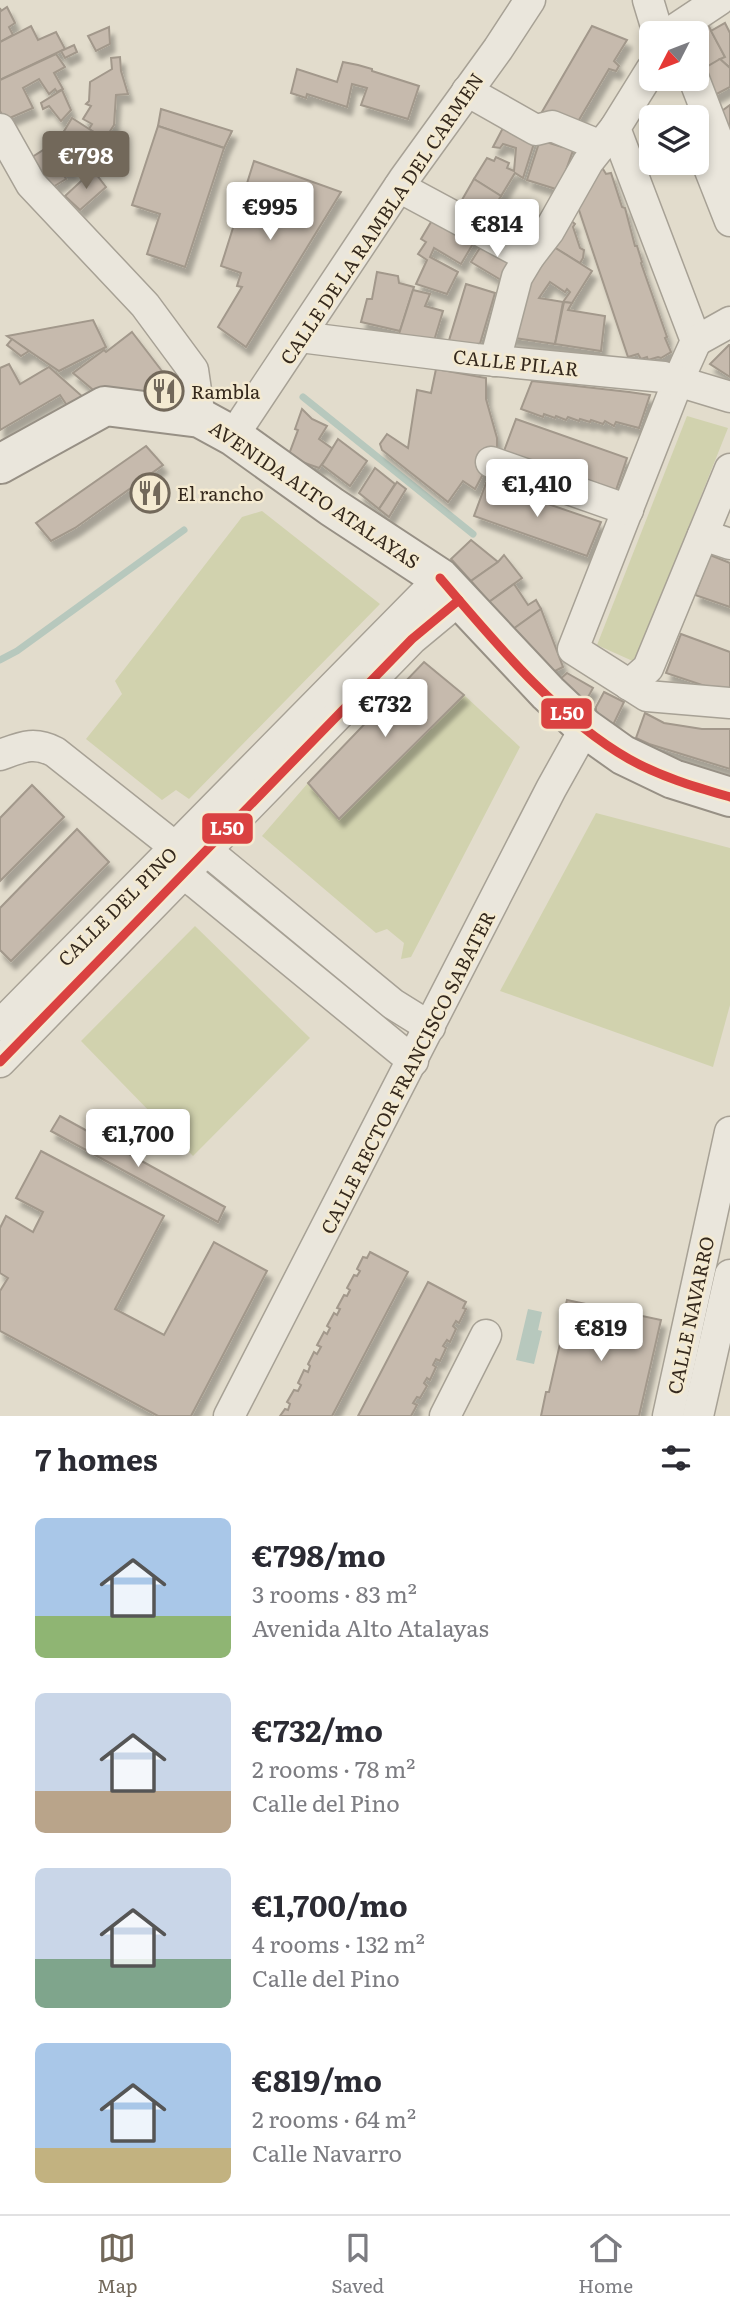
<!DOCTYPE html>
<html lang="en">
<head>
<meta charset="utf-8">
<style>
	body { margin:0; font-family:Literata,serif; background:#f2f2f3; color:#2b2b33; height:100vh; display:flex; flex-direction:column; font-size:26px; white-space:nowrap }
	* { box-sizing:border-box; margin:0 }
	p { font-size:23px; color:#7c7c81 }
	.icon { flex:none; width:38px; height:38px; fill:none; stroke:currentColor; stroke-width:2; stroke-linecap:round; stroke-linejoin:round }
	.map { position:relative; height:1416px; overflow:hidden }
	.sheet { display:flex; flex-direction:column; background:#fff; flex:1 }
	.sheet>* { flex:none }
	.needle { width:46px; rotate:228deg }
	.controls { position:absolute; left:639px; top:21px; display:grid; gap:14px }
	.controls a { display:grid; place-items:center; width:70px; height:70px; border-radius:10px; background:#fff; box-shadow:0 4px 10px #0003; font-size:35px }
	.price { position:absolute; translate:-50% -60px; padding:0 16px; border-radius:7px; background:#fff; color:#222; font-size:23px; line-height:46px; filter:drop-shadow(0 2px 4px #0008) }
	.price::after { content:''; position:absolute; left:50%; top:42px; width:21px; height:16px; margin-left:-10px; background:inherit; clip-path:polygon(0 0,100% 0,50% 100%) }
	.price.selected { background:#72685a; color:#fff }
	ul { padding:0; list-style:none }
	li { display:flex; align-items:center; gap:21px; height:175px; padding:0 35px }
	li span { display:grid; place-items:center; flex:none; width:196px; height:140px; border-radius:10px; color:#555 }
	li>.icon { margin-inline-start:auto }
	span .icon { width:84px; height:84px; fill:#fffc; stroke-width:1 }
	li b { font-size:30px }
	h2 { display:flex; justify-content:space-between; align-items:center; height:84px; padding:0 35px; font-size:30px }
	.dock { display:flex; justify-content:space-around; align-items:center; height:98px; border-top:2px solid #e1e1e2; background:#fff; font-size:19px; color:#7c7c81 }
	.dock a { display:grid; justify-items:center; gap:4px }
	.dock .selected { color:#72685a }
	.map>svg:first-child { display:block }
	.green { fill:#d1d2ae }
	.water { fill:#b7c8bd }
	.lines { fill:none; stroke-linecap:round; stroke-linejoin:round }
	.stream { stroke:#b7c8bd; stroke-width:7 }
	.building { fill:#c6baad; stroke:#a2988b; stroke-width:2; fill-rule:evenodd; filter:url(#shadow) }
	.street-casing { stroke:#a7a195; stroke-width:33 }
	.secondary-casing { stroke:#979085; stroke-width:42 }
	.street { stroke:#eae6dc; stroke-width:30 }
	.secondary { stroke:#eae6dc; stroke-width:38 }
	.bus-1-casing { stroke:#f4ead1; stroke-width:14 }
	.bus-1 { stroke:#da4241; stroke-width:9 }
	.labels { text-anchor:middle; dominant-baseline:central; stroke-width:5; stroke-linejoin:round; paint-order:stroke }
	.street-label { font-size:19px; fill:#35291d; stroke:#f4ead1 }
	.poi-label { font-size:19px; fill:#35291d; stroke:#f4ead1; text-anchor:start }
	.line-badge { stroke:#f4ead1; stroke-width:2.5 }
	.badge-label { font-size:19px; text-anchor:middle; font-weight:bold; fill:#fff }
</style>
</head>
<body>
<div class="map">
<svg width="730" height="1416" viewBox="0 0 730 1416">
	<defs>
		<filter id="shadow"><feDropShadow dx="4.5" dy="8" stdDeviation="2" flood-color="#0004"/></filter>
	</defs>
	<rect width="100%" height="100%" fill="#e2dccc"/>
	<g class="green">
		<path d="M687,416L728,428L635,662L597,645Z"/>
		<path d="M262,511L380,604L189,799L176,790L162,800L86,739L122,694L115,681L242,517Z"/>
		<path d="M464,695L520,747L411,957L401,959L404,943L387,929L376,933L262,836L308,783L339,818Z"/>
		<path d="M596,813L730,848V1005L713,1067L500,991Z"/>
		<path d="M195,926L310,1038L193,1156L81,1041Z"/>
	</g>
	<path class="water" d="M528,1309L542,1312L538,1330L542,1331L534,1364L516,1360Z"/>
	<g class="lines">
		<g class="stream">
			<path d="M303,397L473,534"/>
			<path d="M0,660L17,651L184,530"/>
		</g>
	</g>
	<g class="building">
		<path d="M7,7L15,23L9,27L13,35L0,42V8L1,11Z"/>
		<path d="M703,15L725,57L698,72L696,33H684Z"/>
		<path d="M725,23L730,33V68L720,59L725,57L711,31Z"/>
		<path d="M31,26L38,40L56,32L65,49L0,80V42Z"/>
		<path d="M592,26L627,40L614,61L619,66L616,71L609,69L573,130L539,117Z"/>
		<path d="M109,27L110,44L96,51L88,36Z"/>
		<path d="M74,45L77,52L65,58L61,51Z"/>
		<path d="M56,54L65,67L54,73L63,89L57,92L55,89L49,94L39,79L23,88L33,108L5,120L0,111V80Z"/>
		<path d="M120,57L121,71L128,94L116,95L114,125L105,139L89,129L92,124L83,119L91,106L86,104L89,101L90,82L112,69L111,58Z"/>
		<path d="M720,59L730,68V87L709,98L698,72Z"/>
		<path d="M343,62L358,65L372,69V71L419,86L408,119L361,105L367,88L352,84L347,107L307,94L306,98L291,93L297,69L337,82Z"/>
		<path d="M62,90L71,110L61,121L49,106L43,109L41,103Z"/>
		<path d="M730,105V134L715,116Z"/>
		<path d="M161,109L232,131L224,148L158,126Z"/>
		<path d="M72,118L100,136L90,151L79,161L55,146Z"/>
		<path d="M505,124L536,137L523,178L515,173L501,196L474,179L487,158L494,161L496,157L509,163L507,168L514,171L516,148L503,144L500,148L493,147Z"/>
		<path d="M158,126L224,148L185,267L147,254L160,214L132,205Z"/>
		<path d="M565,136L577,139L559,190L527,180L540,140L562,147Z"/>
		<path d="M51,143L74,172L65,177L48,147Z"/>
		<path d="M48,147L66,179L48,190L29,159Z"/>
		<path d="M254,161L341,192L246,347L218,327L242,287L237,286L241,273L221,266Z"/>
		<path d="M603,169L606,174L611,173L622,207L625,208L635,246H637L642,262L641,263L667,337L665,338L671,352L661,358L658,357L648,360L647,357L641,359L638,354L628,357L576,201L597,171Z"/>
		<path d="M93,170L106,187L80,210L65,196Z"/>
		<path d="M474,179L501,196L492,211L501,215L496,222L504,226L498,235L455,212Z"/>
		<path d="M528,210L544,219L535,235L519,227Z"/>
		<path d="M437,212L477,237L461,264L434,248L430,257L458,272L447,294L416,284L427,260L418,254L426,242L421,239Z"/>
		<path d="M569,219L575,224L573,227L580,248L584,250L583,258L580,263L552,246Z"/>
		<path d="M488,235L523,256L506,283L471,262Z"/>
		<path d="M546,242L592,271L572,303L563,302L555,344L508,337ZM550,282L565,292L567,289L570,292L563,302L539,298Z"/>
		<path d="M377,272L398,276L399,283L414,287L400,331L361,322L367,299H372Z"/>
		<path d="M466,284L495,293L479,347H447Z"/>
		<path d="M413,290L430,294L425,306L443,311L433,344L399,334Z"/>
		<path d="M564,302L572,303L568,310L605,316L601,351L555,344Z"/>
		<path d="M93,320L106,347L59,371L7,336Z"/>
		<path d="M132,332L165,375L139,395L135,390L98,394L73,373L104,350L106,352Z"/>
		<path d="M12,339L29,351L21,356L7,345Z"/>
		<path d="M729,345H730V377L710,364Z"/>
		<path d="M9,364L20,384L49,367L84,398L68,407L60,395L0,430V368Z"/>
		<path d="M436,369L486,378V399L497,438V448L475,489L463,481L448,502L382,450L380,444L387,434L408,448L417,390L431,393Z"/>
		<path d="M532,381L629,392L650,395L639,428L616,422L614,426L605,421L603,424L591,420L590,422L580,419L579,421L568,417L566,420L556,416L555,418L544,414L543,417L521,409Z"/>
		<path d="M302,409L312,419L327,426L319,439L333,449L319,468L288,457L298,430L295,429Z"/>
		<path d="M516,419L627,458L616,490L504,451Z"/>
		<path d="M338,439L367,461L350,486L322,465Z"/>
		<path d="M146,446L163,465L75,528L51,541L36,523Z"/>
		<path d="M375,468L395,484L379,509L359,493Z"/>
		<path d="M397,482L406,489L389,517L379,509Z"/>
		<path d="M486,483L601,522L587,556L474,516Z"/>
		<path d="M471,540L498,562L471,581L451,559Z"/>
		<path d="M504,555L522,578L489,602L471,581L498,562Z"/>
		<path d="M710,555L730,563V607L695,595Z"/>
		<path d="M514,584L528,605L536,600L541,609L509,632L489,602Z"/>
		<path d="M541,609L563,667L551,673L509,632Z"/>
		<path d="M681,634L730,652V692H723L666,673Z"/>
		<path d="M424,662L464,695L339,819L308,783Z"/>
		<path d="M567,673L593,688L586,701L569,692L559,680Z"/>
		<path d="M604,692L624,702L613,725L596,716V707Z"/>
		<path d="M645,713L664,723L702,729H730V769L649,744L636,738Z"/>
		<path d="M32,785L64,817L0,881V818Z"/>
		<path d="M77,829L109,862L11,961L0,950V908Z"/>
		<path d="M60,1116L225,1207L218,1222L51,1131Z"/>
		<path d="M41,1151L164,1216L115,1309L164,1335L214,1242L267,1271L191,1416H158L0,1331V1291L8,1278L0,1273V1228L6,1216L33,1232L43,1212L16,1198Z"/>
		<path d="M370,1252L408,1272L332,1416H280L285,1409L288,1410L290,1404L287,1402L294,1390L298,1391L301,1385L298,1383L304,1370L308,1372L310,1366L308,1364L314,1352L317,1354L321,1347L317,1345L324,1332L327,1334L330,1328L327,1326L334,1313L337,1315L340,1309L337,1308L344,1295L347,1296L350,1290L347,1288L354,1275L357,1276L360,1271L357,1269L363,1257L367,1258Z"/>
		<path d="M428,1282L466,1302L463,1308L466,1309L459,1323L456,1321L453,1326L456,1329L450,1342L447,1340L443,1346L446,1348L440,1361L436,1359L433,1365L436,1367L430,1380L427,1378L424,1383L427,1386L420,1398L417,1397L413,1403L417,1405L411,1416H358Z"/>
		<path d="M567,1300L661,1320L639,1416H541L546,1392H549L567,1313L564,1311Z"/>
	</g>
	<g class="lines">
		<g class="street-casing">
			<g id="street">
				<path d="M648,0L658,33"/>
				<path d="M674,30L719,0"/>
				<path d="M651,70L615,128L696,341L678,381L573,649L647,696L730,703"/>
				<path d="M694,79L730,172"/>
				<path d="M467,91L536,130L552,126L601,146"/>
				<path d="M0,129L31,184L145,305L193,370L200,418"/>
				<path d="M702,150L730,221"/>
				<path d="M399,187L529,257"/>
				<path d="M300,337L476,359L664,377L730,397"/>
				<path d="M696,341L730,322"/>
				<path d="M495,361L517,277L529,257L549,231L588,162L615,128"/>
				<path d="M233,436L404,179L498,49L530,0"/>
				<path d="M491,462L628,510"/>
				<path d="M703,535L730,544"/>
				<path d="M629,685L648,668L730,469"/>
				<path d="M0,755C22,747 34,741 55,752L175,847L205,849L393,1004L430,1027"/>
				<path d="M177,854L183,872L197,884L413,1061"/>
				<path d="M0,1025L440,578"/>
				<path d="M0,1062L412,639L459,600"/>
				<path d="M229,1416L551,789L585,728"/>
				<path d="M445,1416L486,1335"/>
				<path d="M668,1416L730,1132"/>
				<path d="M698,1416L730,1275"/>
			</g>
		</g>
		<g class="secondary-casing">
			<path id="secondary" d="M0,464L105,406L200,418L233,436L332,507L440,578L548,693L585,728L623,755L673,779L730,797"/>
		</g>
		<use href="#street" class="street"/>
		<use href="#secondary" class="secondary"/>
		<g class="bus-1-casing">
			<g id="bus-1">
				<path d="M440,578C493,640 558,719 629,759C661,777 696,787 730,797"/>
				<path d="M0,1062L412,639L459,600"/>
			</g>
		</g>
		<use href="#bus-1" class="bus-1"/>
	</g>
	<defs>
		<g id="restaurant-ring" transform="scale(2.0125)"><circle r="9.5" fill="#f4ead1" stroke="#72685a" stroke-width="1.5"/><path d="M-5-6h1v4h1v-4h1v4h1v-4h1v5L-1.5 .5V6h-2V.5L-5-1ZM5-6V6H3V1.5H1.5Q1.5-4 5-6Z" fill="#72685a"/></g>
	</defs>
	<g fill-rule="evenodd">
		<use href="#restaurant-ring" x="164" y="391"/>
		<use href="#restaurant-ring" x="150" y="493"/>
	</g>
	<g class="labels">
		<g class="street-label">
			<text transform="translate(381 218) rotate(-56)">CALLE DE LA RAMBLA DEL CARMEN</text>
			<text transform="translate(516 362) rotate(6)">CALLE PILAR</text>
			<text transform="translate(315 494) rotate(34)">AVENIDA ALTO ATALAYAS</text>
			<text transform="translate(117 906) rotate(-45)">CALLE DEL PINO</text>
			<text transform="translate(407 1072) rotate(-63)">CALLE RECTOR FRANCISCO SABATER</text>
			<text transform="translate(690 1315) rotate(-78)">CALLE NAVARRO</text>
		</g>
		<g class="poi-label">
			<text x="191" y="391">Rambla</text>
			<text x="177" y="493">El rancho</text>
		</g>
	</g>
	<g class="line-badge">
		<rect x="540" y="697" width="53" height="33" rx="7" fill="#da4241"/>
		<rect x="201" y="812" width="53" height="33" rx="7" fill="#da4241"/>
	</g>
	<g class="badge-label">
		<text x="567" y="720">L50</text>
		<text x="227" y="835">L50</text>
	</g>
</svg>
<div class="controls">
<a><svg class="needle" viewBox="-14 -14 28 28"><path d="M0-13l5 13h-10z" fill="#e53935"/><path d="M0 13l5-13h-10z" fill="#7c7c81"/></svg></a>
<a><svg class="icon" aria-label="layers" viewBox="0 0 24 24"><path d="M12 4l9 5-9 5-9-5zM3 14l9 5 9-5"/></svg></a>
</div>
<b class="price selected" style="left:86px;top:191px">€798</b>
<b class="price" style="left:270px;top:242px">€995</b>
<b class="price" style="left:497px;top:259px">€814</b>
<b class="price" style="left:537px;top:519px">€1,410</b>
<b class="price" style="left:385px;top:739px">€732</b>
<b class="price" style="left:138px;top:1169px">€1,700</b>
<b class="price" style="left:601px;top:1363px">€819</b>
</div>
<section class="sheet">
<h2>7 homes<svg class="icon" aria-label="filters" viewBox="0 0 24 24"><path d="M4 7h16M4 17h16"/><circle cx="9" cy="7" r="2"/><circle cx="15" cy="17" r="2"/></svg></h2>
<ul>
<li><span style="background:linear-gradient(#a9c7e8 70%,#8fb573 0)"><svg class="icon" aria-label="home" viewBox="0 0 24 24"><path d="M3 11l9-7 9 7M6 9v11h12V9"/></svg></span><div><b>€798/mo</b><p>3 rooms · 83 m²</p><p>Avenida Alto Atalayas</p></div></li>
<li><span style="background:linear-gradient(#c9d6e8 70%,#b9a48a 0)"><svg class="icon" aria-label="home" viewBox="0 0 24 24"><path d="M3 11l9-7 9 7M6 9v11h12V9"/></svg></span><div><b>€732/mo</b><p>2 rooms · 78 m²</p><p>Calle del Pino</p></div></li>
<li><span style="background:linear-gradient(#c9d6e8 65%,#7fa58c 0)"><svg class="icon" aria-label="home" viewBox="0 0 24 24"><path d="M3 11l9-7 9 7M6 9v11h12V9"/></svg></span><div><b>€1,700/mo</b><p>4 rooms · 132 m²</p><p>Calle del Pino</p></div></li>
<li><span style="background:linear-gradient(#a9c7e8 75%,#c2b280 0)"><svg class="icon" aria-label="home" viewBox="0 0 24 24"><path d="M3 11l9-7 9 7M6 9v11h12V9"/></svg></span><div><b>€819/mo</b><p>2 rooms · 64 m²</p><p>Calle Navarro</p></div></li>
</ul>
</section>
<nav class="dock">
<a class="selected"><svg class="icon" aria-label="map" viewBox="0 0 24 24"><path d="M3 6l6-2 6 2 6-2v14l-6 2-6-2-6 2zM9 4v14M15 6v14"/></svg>Map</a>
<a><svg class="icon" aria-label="saved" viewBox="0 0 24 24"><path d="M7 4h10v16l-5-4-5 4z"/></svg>Saved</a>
<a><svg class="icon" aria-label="home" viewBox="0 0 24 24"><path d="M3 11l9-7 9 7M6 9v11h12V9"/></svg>Home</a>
</nav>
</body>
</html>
